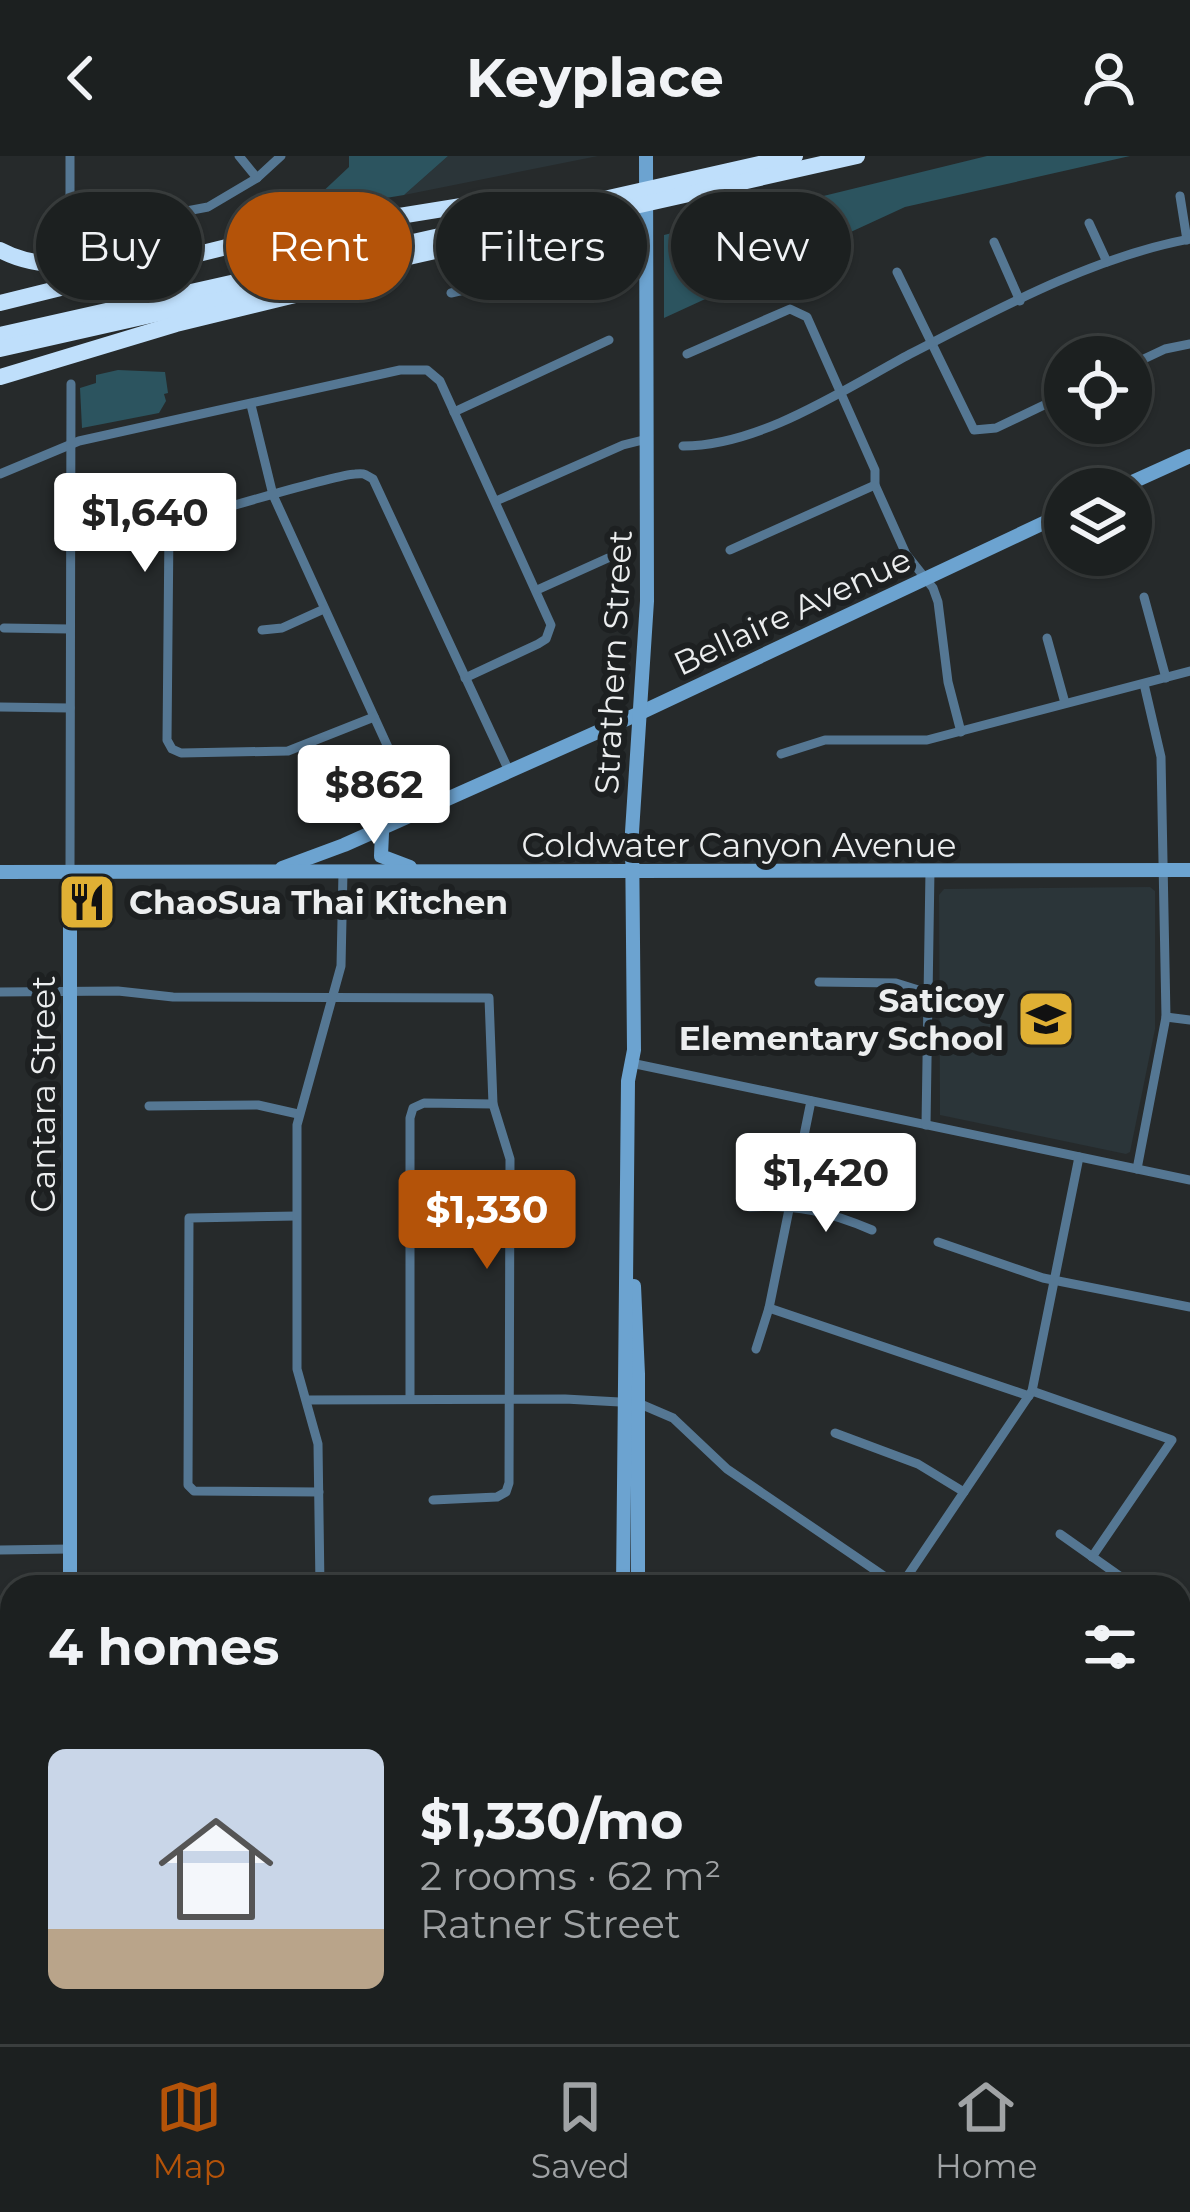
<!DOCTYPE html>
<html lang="en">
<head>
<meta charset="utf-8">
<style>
	body { margin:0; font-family:Montserrat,sans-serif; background:#292d2d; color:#f1f3f6; height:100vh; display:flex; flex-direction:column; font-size:45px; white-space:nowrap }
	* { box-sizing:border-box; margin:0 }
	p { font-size:39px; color:#a0a3a5 }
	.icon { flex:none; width:66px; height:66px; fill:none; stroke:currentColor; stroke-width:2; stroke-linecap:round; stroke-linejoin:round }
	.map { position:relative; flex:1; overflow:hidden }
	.panel { position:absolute; left:0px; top:1419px; width:1191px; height:471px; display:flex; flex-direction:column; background:#1c2020; border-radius:36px 36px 0 0; box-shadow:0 3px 9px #0004,0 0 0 3px #3a3e3e }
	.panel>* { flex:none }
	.banner { position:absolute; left:36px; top:36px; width:1119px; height:108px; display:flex; gap:24px }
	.tools { position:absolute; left:1044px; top:180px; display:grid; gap:24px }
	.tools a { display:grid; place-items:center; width:108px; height:108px; border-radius:50%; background:#1c2020; box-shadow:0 3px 9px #0004,0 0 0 3px #3a3e3e; font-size:60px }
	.price { position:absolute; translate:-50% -102px; padding:0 27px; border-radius:12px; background:#fff; color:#222; font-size:39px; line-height:78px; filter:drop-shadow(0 3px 6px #0008) }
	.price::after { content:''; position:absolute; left:50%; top:72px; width:36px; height:27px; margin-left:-18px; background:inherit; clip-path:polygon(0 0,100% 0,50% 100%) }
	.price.active { background:#b45309; color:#fff }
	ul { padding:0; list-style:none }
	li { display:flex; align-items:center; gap:36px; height:300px; padding:0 48px }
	li span { display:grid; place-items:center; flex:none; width:336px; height:240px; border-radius:18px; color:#555 }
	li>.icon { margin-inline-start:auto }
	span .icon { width:144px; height:144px; fill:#fffc; stroke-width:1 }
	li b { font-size:51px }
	h2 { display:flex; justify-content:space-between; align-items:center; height:144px; padding:0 48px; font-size:51px }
	.pill { padding:0 42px; border-radius:54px; background:#1c2020; box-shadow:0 3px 9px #0004,0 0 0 3px #3a3e3e; font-size:42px; line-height:108px }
	.pill.active { background:#b45309; color:#fff }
	header { display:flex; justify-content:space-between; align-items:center; height:156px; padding:0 48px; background:#1c2020; font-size:54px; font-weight:700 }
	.tab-bar { display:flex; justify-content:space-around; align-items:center; height:168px; border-top:3px solid #3a3e3e; background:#1c2020; font-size:33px; color:#a0a3a5 }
	.tab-bar a { display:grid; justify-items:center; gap:6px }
	.tab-bar .active { color:#b45309 }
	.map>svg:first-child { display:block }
	.built { fill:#2b3539 }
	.green { fill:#2c545f }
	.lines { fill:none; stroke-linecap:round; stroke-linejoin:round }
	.street { stroke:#557793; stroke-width:9 }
	.secondary { stroke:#6ca3d0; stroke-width:14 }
	.highway { stroke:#bfdffb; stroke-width:16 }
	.labels { text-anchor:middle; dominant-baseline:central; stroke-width:12; stroke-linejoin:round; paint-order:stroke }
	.street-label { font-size:33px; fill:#eceeef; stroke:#1d2021 }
	.poi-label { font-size:33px; font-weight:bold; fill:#eceeef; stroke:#1d2021; text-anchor:start }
</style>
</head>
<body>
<header><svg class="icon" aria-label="back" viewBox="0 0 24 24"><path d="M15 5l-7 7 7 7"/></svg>Keyplace<svg class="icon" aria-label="person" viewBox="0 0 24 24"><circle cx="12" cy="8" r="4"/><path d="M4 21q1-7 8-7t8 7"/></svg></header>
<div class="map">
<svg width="1190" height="1888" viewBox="0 0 1190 1888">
	<rect width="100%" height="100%" fill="#262a2b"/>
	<g class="built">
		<path d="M448,0H598L404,39Z"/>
		<path d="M1150,731L1155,735V873L1130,996L1126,998L940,959L939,739L944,733Z"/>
	</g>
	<g class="green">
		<path d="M349,0H448L404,39L301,56L349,11Z"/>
		<path d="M987,0H1130L905,51L664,162V79Z"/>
		<path d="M118,214L165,216L168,237L164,238L166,245L159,257L82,272L80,232L96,227V219Z"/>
	</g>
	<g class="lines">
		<g class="street">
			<path d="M70,0V73L80,75L208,51L257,22L281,0"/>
			<path d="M239,0L257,22"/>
			<path d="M1180,40L1187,84"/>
			<path d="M1089,67L1107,106"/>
			<path d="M994,86L1020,145"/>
			<path d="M897,116L974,274L996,272L1065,239"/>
			<path d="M451,137L646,93"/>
			<path d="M687,198L790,153L807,161L875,314V329L906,398L933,432L938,446L948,526L961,576"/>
			<path d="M1131,209L1165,193L1190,188"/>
			<path d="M251,249L273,339L418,657"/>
			<path d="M454,256L609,184"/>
			<path d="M683,290C760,290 843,234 910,198C998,153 1093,101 1190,83"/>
			<path d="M0,318L79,285L400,214H427L440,225L551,469L546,483L538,488L465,522"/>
			<path d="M496,345L623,289L647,283"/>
			<path d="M730,394L875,329"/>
			<path d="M537,434L608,402"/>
			<path d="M1144,441L1166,522"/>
			<path d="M4,472L70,473"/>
			<path d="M262,474L282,472L324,453"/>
			<path d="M1047,482L1065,547"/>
			<path d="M0,551L70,552"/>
			<path d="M374,561L288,595L181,597L172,593L167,584L169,371C178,364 337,319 355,318C365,317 364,318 373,323L509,615"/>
			<path d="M781,598L825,584H927L1190,515"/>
			<path d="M70,716L71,228"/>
			<path d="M819,826L896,827L928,837"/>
			<path d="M0,836L118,835L173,841L489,842L493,948L510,1003L509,1327L506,1336L497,1341L433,1344"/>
			<path d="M1166,861L1190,864"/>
			<path d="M631,907L1190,1024"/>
			<path d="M149,950L258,949L298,958"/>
			<path d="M926,969L930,714"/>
			<path d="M1137,1013L1166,861L1161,601L1144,528"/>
			<path d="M750,1051C796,1048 830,1056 872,1074"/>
			<path d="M296,1060L189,1062L188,1329L194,1335L319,1336"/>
			<path d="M938,1086L1043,1122L1190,1151"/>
			<path d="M769,1152L1029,1240"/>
			<path d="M756,1193L769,1152L811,945"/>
			<path d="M1032,1235L1172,1284L1092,1401"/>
			<path d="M410,1242V962L413,952L424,947L493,948"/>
			<path d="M307,1244L565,1243L638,1247L673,1262L727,1313L900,1431"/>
			<path d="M835,1277L918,1308L964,1336"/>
			<path d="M1060,1378L1135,1431"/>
			<path d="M0,1394L70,1393"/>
			<path d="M320,1431L318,1288L297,1213V969L341,810L343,716"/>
			<path d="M900,1431L1032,1235L1079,1001"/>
			<path d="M1179,1462L1190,1469"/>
			<path d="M1179,1567L1190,1533"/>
			<path d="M1179,1617L1190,1623"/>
			<path d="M1179,1803H1190"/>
			<path d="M0,1819L12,1824"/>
			<path d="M185,1878V1888"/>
			<path d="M297,1878V1888"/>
			<path d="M971,1888V1878"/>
		</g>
		<g class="secondary">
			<path d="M1117,333L1190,300"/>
			<path d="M382,677L381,700L410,711"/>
			<path d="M282,712L344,689L640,557L1065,357"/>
			<path d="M0,716L1190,714"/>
			<path d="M70,716V1431"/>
			<path d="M634,1130L638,1218V1431"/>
			<path d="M623,1431L628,925L634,894L632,676L647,445L646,0"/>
			<path d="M70,1878V1888"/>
		</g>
		<g class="highway">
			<path d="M0,94C46,119 101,105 150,98"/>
			<path d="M0,147L263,82L480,47L522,51"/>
			<path d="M0,179L795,0"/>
			<path d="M0,193L857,0"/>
			<path d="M0,221L176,168L365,122"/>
		</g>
	</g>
	<defs>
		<g id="restaurant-square" transform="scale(3)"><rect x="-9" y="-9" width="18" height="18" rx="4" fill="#e0b034" stroke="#1d2021"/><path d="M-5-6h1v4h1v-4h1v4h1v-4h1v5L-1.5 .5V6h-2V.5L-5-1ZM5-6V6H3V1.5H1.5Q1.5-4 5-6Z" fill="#111"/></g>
		<g id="school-square" transform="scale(3)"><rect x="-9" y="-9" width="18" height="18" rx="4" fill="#e0b034" stroke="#1d2021"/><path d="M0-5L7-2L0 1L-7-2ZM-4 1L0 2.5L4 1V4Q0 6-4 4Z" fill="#111"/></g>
	</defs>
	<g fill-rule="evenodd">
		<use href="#restaurant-square" x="87" y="746"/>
		<use href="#school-square" x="1046" y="863"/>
	</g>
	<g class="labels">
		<g class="street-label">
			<text transform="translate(792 455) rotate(-25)">Bellaire Avenue</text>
			<text transform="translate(613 506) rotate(-87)">Strathern Street</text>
			<text x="739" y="689">Coldwater Canyon Avenue</text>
			<text transform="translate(43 938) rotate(-90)">Cantara Street</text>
		</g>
		<g class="poi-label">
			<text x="129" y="746">ChaoSua Thai Kitchen</text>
			<text x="1004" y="844" text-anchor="end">Saticoy<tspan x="1004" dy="38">Elementary School</tspan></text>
		</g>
	</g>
</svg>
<div class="tools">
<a><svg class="icon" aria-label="locate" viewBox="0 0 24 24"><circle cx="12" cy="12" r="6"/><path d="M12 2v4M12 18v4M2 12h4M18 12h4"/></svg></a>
<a><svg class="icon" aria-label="layers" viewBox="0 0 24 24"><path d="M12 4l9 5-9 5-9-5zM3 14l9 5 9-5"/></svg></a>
</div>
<b class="price" style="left:145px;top:419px">$1,640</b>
<b class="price" style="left:374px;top:691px">$862</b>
<b class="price" style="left:826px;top:1079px">$1,420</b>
<b class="price active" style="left:487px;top:1116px">$1,330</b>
<div class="banner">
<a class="pill">Buy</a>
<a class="pill active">Rent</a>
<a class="pill">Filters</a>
<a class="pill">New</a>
</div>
<section class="panel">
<h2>4 homes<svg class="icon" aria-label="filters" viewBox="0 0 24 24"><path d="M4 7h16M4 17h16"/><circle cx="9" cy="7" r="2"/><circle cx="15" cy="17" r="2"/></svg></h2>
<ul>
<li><span style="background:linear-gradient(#c9d6e8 75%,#b9a48a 0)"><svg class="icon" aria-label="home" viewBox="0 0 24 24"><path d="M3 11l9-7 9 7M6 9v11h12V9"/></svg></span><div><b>$1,330/mo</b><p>2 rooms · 62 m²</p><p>Ratner Street</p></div></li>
</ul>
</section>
</div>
<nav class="tab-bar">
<a class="active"><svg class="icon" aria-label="map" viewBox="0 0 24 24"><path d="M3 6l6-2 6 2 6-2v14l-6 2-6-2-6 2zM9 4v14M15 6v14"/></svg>Map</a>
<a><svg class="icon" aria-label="saved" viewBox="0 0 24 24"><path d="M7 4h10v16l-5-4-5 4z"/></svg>Saved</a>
<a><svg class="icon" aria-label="home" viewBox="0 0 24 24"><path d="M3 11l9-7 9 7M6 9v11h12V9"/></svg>Home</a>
</nav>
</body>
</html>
